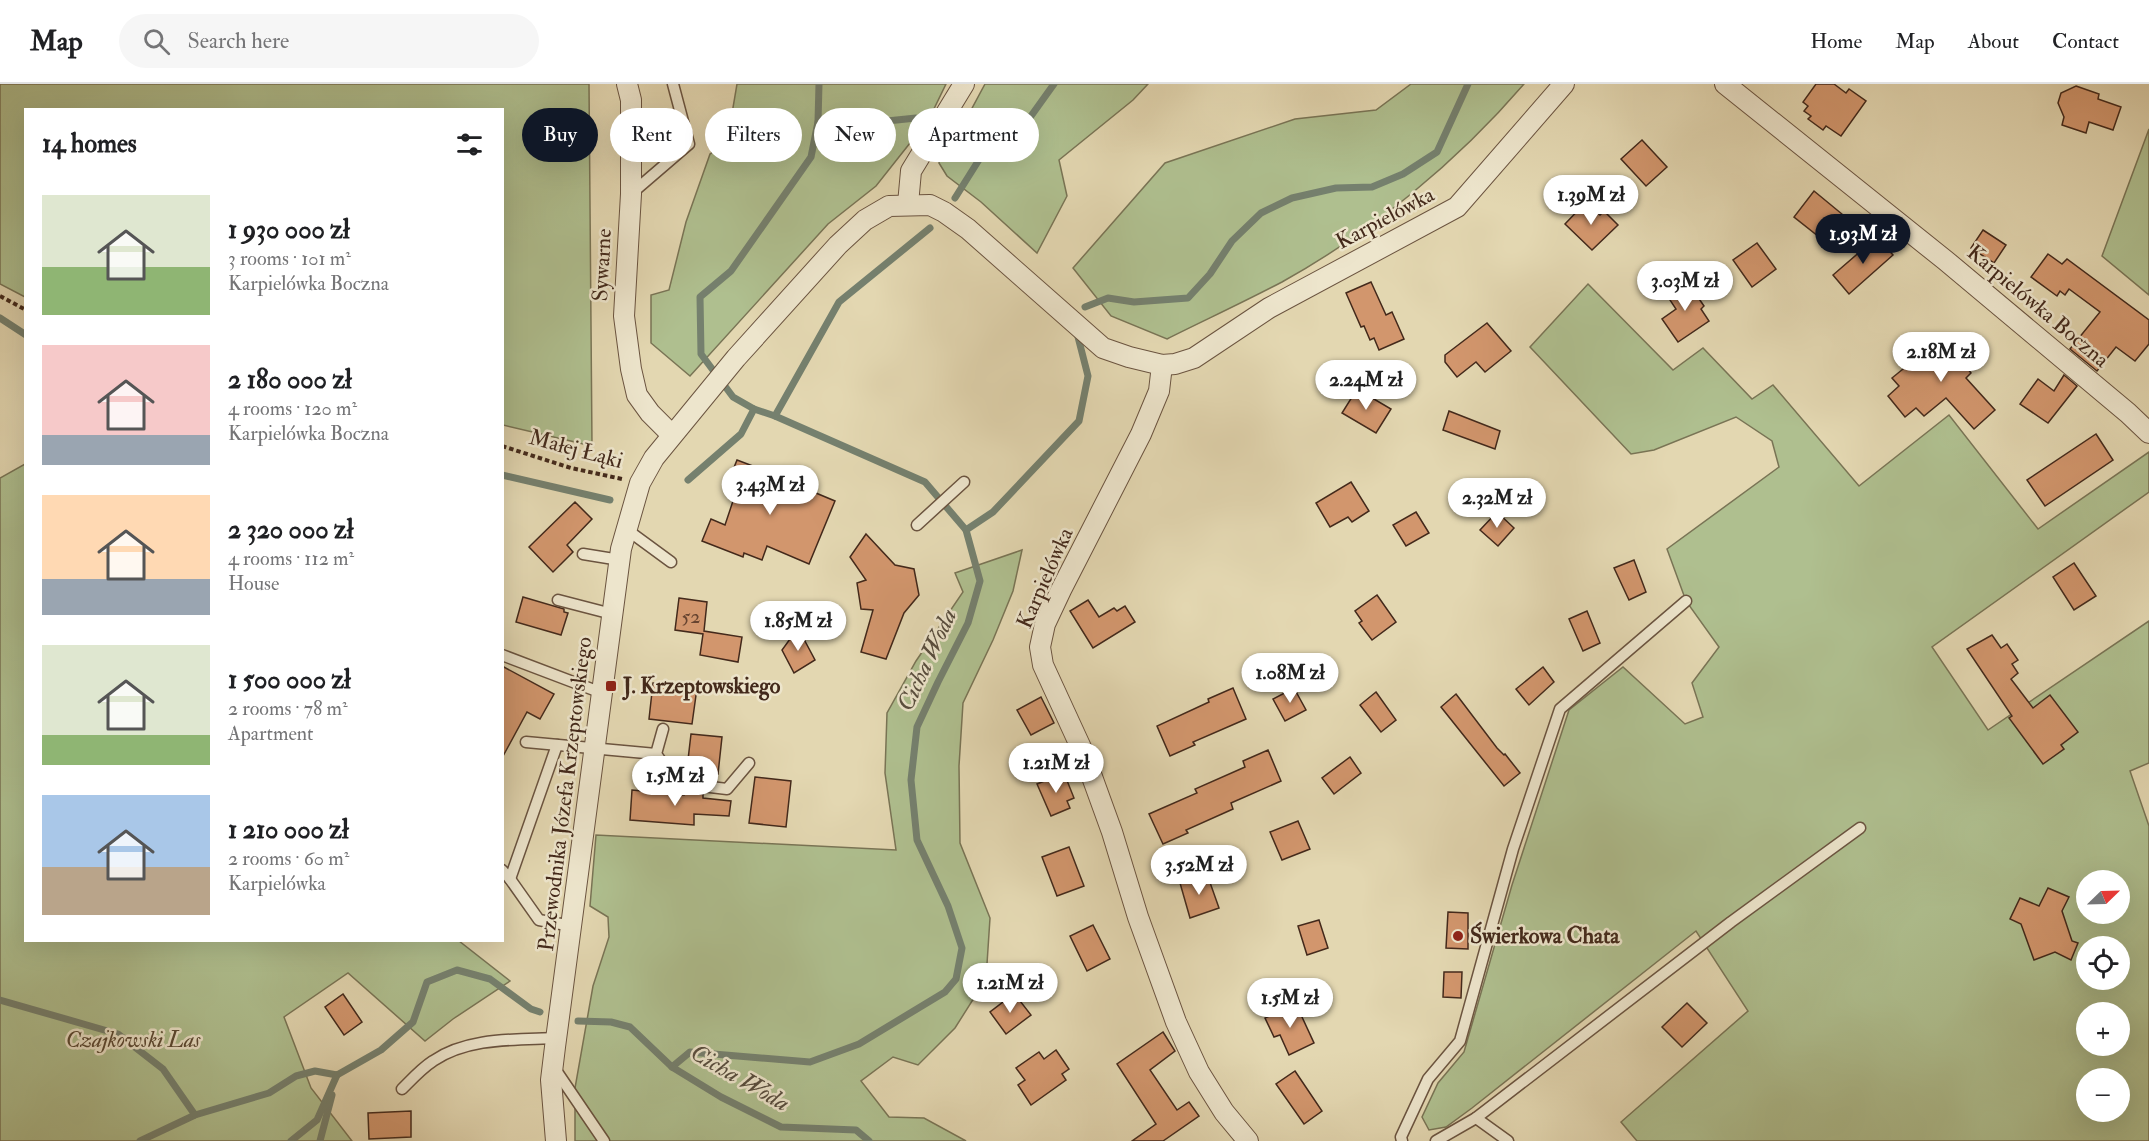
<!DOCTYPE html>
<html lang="en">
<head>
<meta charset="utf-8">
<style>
	body { margin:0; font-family:"IM FELL Double Pica",serif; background:#f6f6f6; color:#202124; height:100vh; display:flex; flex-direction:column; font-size:22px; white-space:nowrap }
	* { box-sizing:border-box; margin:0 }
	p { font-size:20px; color:#757577 }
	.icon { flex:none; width:33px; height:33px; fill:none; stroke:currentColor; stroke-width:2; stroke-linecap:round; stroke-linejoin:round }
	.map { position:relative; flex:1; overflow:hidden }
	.details { position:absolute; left:24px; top:24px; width:480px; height:834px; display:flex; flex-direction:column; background:#fff; border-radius:0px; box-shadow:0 6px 24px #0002 }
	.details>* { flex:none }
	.banner { position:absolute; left:522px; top:24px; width:570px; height:54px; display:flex; gap:12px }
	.needle { width:39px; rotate:67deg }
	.buttons { position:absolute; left:2076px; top:786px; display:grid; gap:12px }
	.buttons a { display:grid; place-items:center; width:54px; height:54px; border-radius:50%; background:#fff; box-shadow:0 6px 24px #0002; font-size:30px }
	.price { position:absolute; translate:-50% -51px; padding:0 14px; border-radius:21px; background:#fff; color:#222; font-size:20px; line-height:39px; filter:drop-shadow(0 2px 3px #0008) }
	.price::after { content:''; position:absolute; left:50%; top:36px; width:18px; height:14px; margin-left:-9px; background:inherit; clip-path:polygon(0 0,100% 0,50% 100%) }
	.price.selected { background:#111827; color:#fff }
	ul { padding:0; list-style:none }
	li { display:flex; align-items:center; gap:18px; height:150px; padding:0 18px }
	li span { display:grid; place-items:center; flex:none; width:168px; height:120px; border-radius:0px; color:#555 }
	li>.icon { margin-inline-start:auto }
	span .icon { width:72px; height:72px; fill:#fffc; stroke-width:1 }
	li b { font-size:26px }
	h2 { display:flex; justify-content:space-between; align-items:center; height:72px; padding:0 18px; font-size:26px }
	.pill { padding:0 21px; border-radius:27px; background:#fff; box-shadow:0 6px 24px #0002; font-size:21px; line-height:54px }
	.pill.selected { background:#111827; color:#fff }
	header { display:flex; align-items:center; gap:36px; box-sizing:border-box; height:84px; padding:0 30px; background:#fff; border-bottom:2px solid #e0e0e0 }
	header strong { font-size:28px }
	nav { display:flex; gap:33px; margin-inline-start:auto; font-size:21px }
	.search { width:420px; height:54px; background:#f6f6f6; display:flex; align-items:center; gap:15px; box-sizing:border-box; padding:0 21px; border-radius:33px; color:#757577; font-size:22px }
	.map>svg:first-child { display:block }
	.green { fill:#afbf8f; stroke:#797455; stroke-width:1.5; fill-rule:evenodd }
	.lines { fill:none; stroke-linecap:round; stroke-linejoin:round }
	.stream { stroke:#75806e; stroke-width:7 }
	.building { fill:#d2966d; stroke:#43291b; stroke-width:1.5 }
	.lane-casing { stroke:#6b5440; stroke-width:13 }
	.street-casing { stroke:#6b5440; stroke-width:22 }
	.path { stroke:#43291b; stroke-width:4; stroke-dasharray:4.5 3; stroke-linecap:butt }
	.lane { stroke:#ede5cc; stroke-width:10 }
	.street { stroke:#ede5cc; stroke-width:20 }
	.poi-dot { fill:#8f2418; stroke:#ede5cc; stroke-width:2 }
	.labels { text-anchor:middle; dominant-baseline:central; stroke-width:5; stroke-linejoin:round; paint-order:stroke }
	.number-label { font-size:20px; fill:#674430 }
	.street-label { font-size:22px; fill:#43291b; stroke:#ede5cc }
	.poi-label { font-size:22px; font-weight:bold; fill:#43291b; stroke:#ede5cc; text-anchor:start }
	.park-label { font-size:22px; font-style:italic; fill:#594732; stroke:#ede5cc }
	.water-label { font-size:24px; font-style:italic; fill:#584d3e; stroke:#ede5cc }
</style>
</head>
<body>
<header>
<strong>Map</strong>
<div class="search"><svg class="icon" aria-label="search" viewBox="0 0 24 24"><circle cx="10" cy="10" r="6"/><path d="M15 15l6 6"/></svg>Search here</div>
<nav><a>Home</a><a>Map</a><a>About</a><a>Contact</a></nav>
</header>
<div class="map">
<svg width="2149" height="1057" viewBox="0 0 2149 1057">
	<rect width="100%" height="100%" fill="#e3d7b1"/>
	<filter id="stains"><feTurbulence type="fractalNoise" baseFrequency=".00333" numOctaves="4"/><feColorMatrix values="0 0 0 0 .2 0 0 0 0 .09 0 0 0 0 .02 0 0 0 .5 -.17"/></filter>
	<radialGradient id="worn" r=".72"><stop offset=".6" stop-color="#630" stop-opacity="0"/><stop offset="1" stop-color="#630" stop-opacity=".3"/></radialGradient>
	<g class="green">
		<path d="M0,0H589L592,362L503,341L502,26H26L25,213L0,200Z"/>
		<path d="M737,0H946L929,35L876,102L828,140L690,292L651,259V211L669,206L686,138L710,70L727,59Z"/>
		<path d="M985,0H1148L1133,16L1059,76L1067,112L1037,169L981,118L947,92L939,79L942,62L971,26Z"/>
		<path d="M1411,0H1524C1457,78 1372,148 1282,198C1244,218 1205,236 1167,255L1111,232L1073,184L1165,79L1295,35L1376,26Z"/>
		<path d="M2149,45V211L2102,172Z"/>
		<path d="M1588,200L1673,286L1703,264L1752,315L1773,301L1859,402L1949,331L2038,445L2149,368V408L1932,563L1988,646L2149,537V679L2130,687L2149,742V1057H1637L1621,1038L1748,927L1696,847L1472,1024L1446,1043L1429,1046L1422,1033L1438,999L1464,968L1512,801L1569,626L1623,583L1685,640L1703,633L1692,599L1719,563L1686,517L1667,465L1779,383L1772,357L1736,333L1654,366L1631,370L1530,263ZM2086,796H2120V830H2086ZM2086,862H2120V896H2086ZM2086,928H2120V962H2086ZM2086,994H2120V1028H2086Z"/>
		<path d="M25,380L26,856L459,857L510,897L453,935L425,957L348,889L284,933L311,1004L352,1057H0V394Z"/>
		<path d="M1022,466L1013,507L993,556L963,619L959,682L960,759L990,834L986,895L955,944L918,981L893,973L861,997L889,1033L924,1034L966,1057H575V1004L593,902L609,853L608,833L590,822L596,751L896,766L885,689L887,629L916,577L963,508L955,489Z"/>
	</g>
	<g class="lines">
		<g class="stream">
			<path d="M819,0L818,38L811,73L731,187L700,213L701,270L733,313L754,325L775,332L925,398L966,446L980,497L968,539L938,598L917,643L911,696L917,756L948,822L962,864L956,895L945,908L859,960L810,978L690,968L672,983L721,1013L781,1043L856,1046L869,1057"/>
			<path d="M818,38L858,40L916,34L982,71"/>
			<path d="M955,114L982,71L1021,46L1054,0"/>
			<path d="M1085,223L1108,214L1134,218L1188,214L1210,190L1232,157L1261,129L1292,114L1336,104L1372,103L1403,90L1437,68L1468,0"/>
			<path d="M0,234L26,251"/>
			<path d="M775,332L839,218L930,144"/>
			<path d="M502,391L610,416"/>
			<path d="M688,396L741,350L754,325"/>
			<path d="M966,446L993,428L1079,337L1088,292L1078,253"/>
			<path d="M0,916L118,950L163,985L195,1031"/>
			<path d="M578,937L611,938L630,943L672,983"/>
			<path d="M140,1057L195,1031L269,1009L296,992L315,987L337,991L381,966L413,938L427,898L457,886L490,895L531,925L540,928"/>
			<path d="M291,1057L317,1036L337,991"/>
			<path d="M320,1057L332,1011"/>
		</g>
	</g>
	<g class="building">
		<path d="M1816,0H1834L1846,9L1849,5L1866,17L1841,52L1826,42L1823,46L1808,35L1811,32L1804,27L1808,22L1803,18Z"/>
		<path d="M2076,2L2099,10L2098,15L2121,23L2113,46L2089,38L2086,49L2062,41L2064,33L2058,19L2061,9Z"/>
		<path d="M1642,56L1667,83L1646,102L1621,75Z"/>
		<path d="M1814,107L1848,135L1828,160L1794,133Z"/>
		<path d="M1586,118L1600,131L1604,127L1618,141L1592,166L1565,140Z"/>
		<path d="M1983,146L2006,161L1994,179L1971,164Z"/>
		<path d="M1877,153L1893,171L1849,210L1833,191Z"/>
		<path d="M1757,159L1776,185L1752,203L1733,176Z"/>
		<path d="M2048,170L2062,180L2067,175L2149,236V260L2135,277L2116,263L2097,287L2070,265L2100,228L2069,205L2065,211L2060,207L2057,212L2031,193Z"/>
		<path d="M1686,196L1704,222L1701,225L1709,237L1678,258L1662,235L1676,225L1666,210Z"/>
		<path d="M1371,198L1386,231L1392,228L1404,255L1379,266L1374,254L1370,256L1364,242L1361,243L1346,209Z"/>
		<path d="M1487,239L1511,267L1485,288L1476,278L1457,293L1445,278V271Z"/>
		<path d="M1961,252L1976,269L1964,280L1971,289L1966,294L1995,326L1974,345L1946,314L1924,332L1916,324L1905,333L1888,312L1899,302L1892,294L1941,254L1949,263Z"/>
		<path d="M2064,291L2077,302L2048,339L2020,320L2038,295L2054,307Z"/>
		<path d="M1357,305L1391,325L1376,349L1342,329Z"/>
		<path d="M1449,327L1500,347L1495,365L1443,346Z"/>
		<path d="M2096,350L2113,376L2045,422L2027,396Z"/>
		<path d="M737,376L758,384L764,382L794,394L792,399L835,417L809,480L767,462L762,476L744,469L743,473L702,457L711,435L725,441L737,405L727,401Z"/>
		<path d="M1351,398L1369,427L1352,438L1348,433L1330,443L1316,419Z"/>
		<path d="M575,418L592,435L567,461L573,468L553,488L529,463Z"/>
		<path d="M1416,428L1429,449L1406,462L1393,441Z"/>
		<path d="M1497,428L1514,444L1498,462L1480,446Z"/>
		<path d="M866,450L895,481L914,485L919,511L904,529L886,575L861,568L873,526L861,525L857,499L866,496L850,473Z"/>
		<path d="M1634,476L1646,508L1629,516L1614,484Z"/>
		<path d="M2074,479L2096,512L2074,526L2053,493Z"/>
		<path d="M1377,511L1396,538L1372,556L1359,539L1362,537L1355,527Z"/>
		<path d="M523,513L564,525V528L568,529L561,551L516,538Z"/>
		<path d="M679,514L707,518L704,547L742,553L738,578L700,571L703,550L675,546Z"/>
		<path d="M1088,516L1099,533L1114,524L1117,527L1125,522L1135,538L1093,564L1070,527Z"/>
		<path d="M1587,527L1600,559L1583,567L1569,535Z"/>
		<path d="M798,544L815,576L794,589L782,566Z"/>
		<path d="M1992,551L2001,564L2007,560L2018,576L2012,580L2018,589L2011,595L2033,624L2050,611L2078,648L2061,661L2064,665L2043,680L2009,634L2012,632L1967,565Z"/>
		<path d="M502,582L554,610L540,635L527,628L502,674Z"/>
		<path d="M1543,583L1554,598L1529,621L1516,605Z"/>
		<path d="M653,599L697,604L692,640L649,635Z"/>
		<path d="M1233,604L1246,635L1193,658L1195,661L1170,672L1157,642L1209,618L1208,615Z"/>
		<path d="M1294,604L1306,626L1285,637L1273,615Z"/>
		<path d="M1376,608L1396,636L1381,648L1360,621Z"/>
		<path d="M1456,610L1497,664L1504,671L1505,670L1520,689L1504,702L1441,623Z"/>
		<path d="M1041,613L1054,639L1031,651L1017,626Z"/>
		<path d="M691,650L722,653L718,690L705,689L704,695L686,693Z"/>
		<path d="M1268,666L1281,697L1231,719L1233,725L1186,746L1188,749L1163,760L1149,730L1197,709L1195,705L1245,683L1243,677Z"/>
		<path d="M1350,673L1361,689L1334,710L1322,694Z"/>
		<path d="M1064,689L1074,714L1067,717L1070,724L1051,732L1037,700Z"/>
		<path d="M755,693L791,697L786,743L749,739Z"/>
		<path d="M632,706L684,711V707L703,710V714L731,717L729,732L694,730V741L630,736Z"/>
		<path d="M1298,737L1310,765L1282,776L1270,748Z"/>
		<path d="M1069,763L1084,802L1057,812L1042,773Z"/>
		<path d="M1207,790L1219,824L1190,834L1180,799Z"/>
		<path d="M2048,804L2069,813L2062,827L2072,857L2078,859L2071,876L2055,868L2034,876L2021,840L2010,835L2020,814L2039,822Z"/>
		<path d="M1448,828L1468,829V865L1446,864Z"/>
		<path d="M1319,836L1328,864L1307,871L1298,842Z"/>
		<path d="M1093,841L1110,875L1087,887L1070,852Z"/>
		<path d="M1444,888H1462L1461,914L1443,913Z"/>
		<path d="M343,910L362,938L344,951L325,923Z"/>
		<path d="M1011,912L1013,916L1017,913L1031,931L1006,950L990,928Z"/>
		<path d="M1687,919L1707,939L1682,963L1662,943Z"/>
		<path d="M1296,920L1314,959L1289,971L1280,951L1274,953L1265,934Z"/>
		<path d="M1163,948L1175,967L1150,986L1177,1026L1189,1018L1199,1032L1163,1057H1132L1156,1040L1117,980Z"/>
		<path d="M1056,966L1069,985L1062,990L1066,996L1031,1021L1018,1001L1025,996L1016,984L1039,968L1044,975Z"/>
		<path d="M1295,987L1322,1027L1304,1040L1276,1000Z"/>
		<path d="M411,1027V1053L369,1055L368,1029Z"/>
	</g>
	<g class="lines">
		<g class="lane-casing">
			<g id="lane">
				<path d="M632,109L689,60L673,0"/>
				<path d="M917,441L964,398"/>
				<path d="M626,445L671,478"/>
				<path d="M583,470L620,476"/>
				<path d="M558,516L612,530"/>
				<path d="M502,571L602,609"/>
				<path d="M663,645L656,670L677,699L727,705L749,679"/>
				<path d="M526,658L656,670"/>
				<path d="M502,786L510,795L557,661"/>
				<path d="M510,795L539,836L572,842"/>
				<path d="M553,982L604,1057"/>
				<path d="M402,1005C412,995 422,984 433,977C468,953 516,956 556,954"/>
				<path d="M1476,1034L1508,1057"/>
				<path d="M1402,1057L1401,1053L1428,995L1460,957L1513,765L1560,625L1686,517"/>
				<path d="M1436,1057L1476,1034L1731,838L1860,744"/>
			</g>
		</g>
		<g class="street-casing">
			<g id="street">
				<path d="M627,0L631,16V110L624,232L631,285L637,311L650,329L672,351"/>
				<path d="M1725,0L1945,176L2128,329L2149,349"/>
				<path d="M908,120L911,87L964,0"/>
				<path d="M1162,281L1159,307L1141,350L1061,506L1045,540L1040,563L1043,581L1083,668L1112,748L1138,833L1176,938L1199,988L1224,1028L1248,1057"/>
				<path d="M556,1057L551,996L555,963L621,465L640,399L654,374L736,274L838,161L865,136L889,122L930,121L944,128L968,145L1103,264L1129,273L1162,281L1175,280L1194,274L1269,224L1457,123L1564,0"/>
			</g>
		</g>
		<g class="path">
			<path d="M0,212L26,226"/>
			<path d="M502,362L571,384L622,395"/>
		</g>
		<use href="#lane" class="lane"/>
		<use href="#street" class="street"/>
	</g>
	<g class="poi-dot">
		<rect x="605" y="596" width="12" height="12" rx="3"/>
		<circle cx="1458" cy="852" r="6"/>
	</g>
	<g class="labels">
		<g class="number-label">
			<text x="691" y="532">52</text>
		</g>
		<g class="street-label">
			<text transform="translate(1385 134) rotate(-28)">Karpielówka</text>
			<text transform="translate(602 181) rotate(-87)">Sywarne</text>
			<text transform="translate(2038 222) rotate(40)">Karpielówka Boczna</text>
			<text transform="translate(576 365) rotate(15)">Małej Łąki</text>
			<text transform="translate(1045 494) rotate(-66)">Karpielówka</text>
			<text transform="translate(565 710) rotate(-83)">Przewodnika Józefa Krzeptowskiego</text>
		</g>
		<g class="poi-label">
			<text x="623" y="602">J. Krzeptowskiego</text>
			<text x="1470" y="852">Świerkowa Chata</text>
		</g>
		<g class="park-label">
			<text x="133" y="956">Czajkowski Las</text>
		</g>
		<g class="water-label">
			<text transform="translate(927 576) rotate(-65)">Cicha Woda</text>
			<text transform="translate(740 994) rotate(30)">Cicha Woda</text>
		</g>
	</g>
	<rect width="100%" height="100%" filter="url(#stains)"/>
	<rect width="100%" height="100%" fill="url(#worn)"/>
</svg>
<div class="buttons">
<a><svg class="needle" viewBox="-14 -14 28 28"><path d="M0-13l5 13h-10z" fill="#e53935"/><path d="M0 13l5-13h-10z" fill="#757577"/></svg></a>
<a><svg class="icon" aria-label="locate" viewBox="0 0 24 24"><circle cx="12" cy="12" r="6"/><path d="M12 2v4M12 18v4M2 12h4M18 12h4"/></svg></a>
<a>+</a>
<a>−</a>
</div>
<b class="price" style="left:1591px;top:142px">1.39M zł</b>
<b class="price selected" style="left:1863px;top:181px">1.93M zł</b>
<b class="price" style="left:1685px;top:228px">3.03M zł</b>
<b class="price" style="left:1941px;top:299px">2.18M zł</b>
<b class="price" style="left:1366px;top:327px">2.24M zł</b>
<b class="price" style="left:770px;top:432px">3.43M zł</b>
<b class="price" style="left:1497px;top:445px">2.32M zł</b>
<b class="price" style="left:798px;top:568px">1.85M zł</b>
<b class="price" style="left:1290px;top:620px">1.08M zł</b>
<b class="price" style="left:1056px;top:710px">1.21M zł</b>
<b class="price" style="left:675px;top:723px">1.5M zł</b>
<b class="price" style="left:1199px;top:812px">3.52M zł</b>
<b class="price" style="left:1010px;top:930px">1.21M zł</b>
<b class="price" style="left:1290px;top:945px">1.5M zł</b>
<div class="banner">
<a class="pill selected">Buy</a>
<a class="pill">Rent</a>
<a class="pill">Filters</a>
<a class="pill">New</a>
<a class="pill">Apartment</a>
</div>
<section class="details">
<h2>14 homes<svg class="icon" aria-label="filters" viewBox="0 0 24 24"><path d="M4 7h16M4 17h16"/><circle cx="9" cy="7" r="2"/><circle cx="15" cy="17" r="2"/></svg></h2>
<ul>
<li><span style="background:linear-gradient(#dfe7d0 60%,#8fb573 0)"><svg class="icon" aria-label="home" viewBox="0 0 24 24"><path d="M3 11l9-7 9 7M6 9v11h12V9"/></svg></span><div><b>1 930 000 zł</b><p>3 rooms · 101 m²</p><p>Karpielówka Boczna</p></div></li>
<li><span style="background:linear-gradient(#f6c9c9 75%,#9aa5b1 0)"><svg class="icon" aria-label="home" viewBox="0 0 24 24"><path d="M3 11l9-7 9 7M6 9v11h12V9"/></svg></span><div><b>2 180 000 zł</b><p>4 rooms · 120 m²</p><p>Karpielówka Boczna</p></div></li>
<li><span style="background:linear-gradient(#ffd9b3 70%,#9aa5b1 0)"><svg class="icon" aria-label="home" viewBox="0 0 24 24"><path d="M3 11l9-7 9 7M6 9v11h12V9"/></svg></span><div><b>2 320 000 zł</b><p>4 rooms · 112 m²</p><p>House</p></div></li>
<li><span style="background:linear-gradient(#dfe7d0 75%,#8fb573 0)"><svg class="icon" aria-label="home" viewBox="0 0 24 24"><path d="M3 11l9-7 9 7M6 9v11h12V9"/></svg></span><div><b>1 500 000 zł</b><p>2 rooms · 78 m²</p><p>Apartment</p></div></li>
<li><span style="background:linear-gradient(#a9c7e8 60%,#b9a48a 0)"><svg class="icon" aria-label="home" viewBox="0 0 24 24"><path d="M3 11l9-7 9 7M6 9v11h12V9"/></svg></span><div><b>1 210 000 zł</b><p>2 rooms · 60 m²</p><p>Karpielówka</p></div></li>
</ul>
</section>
</div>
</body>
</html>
